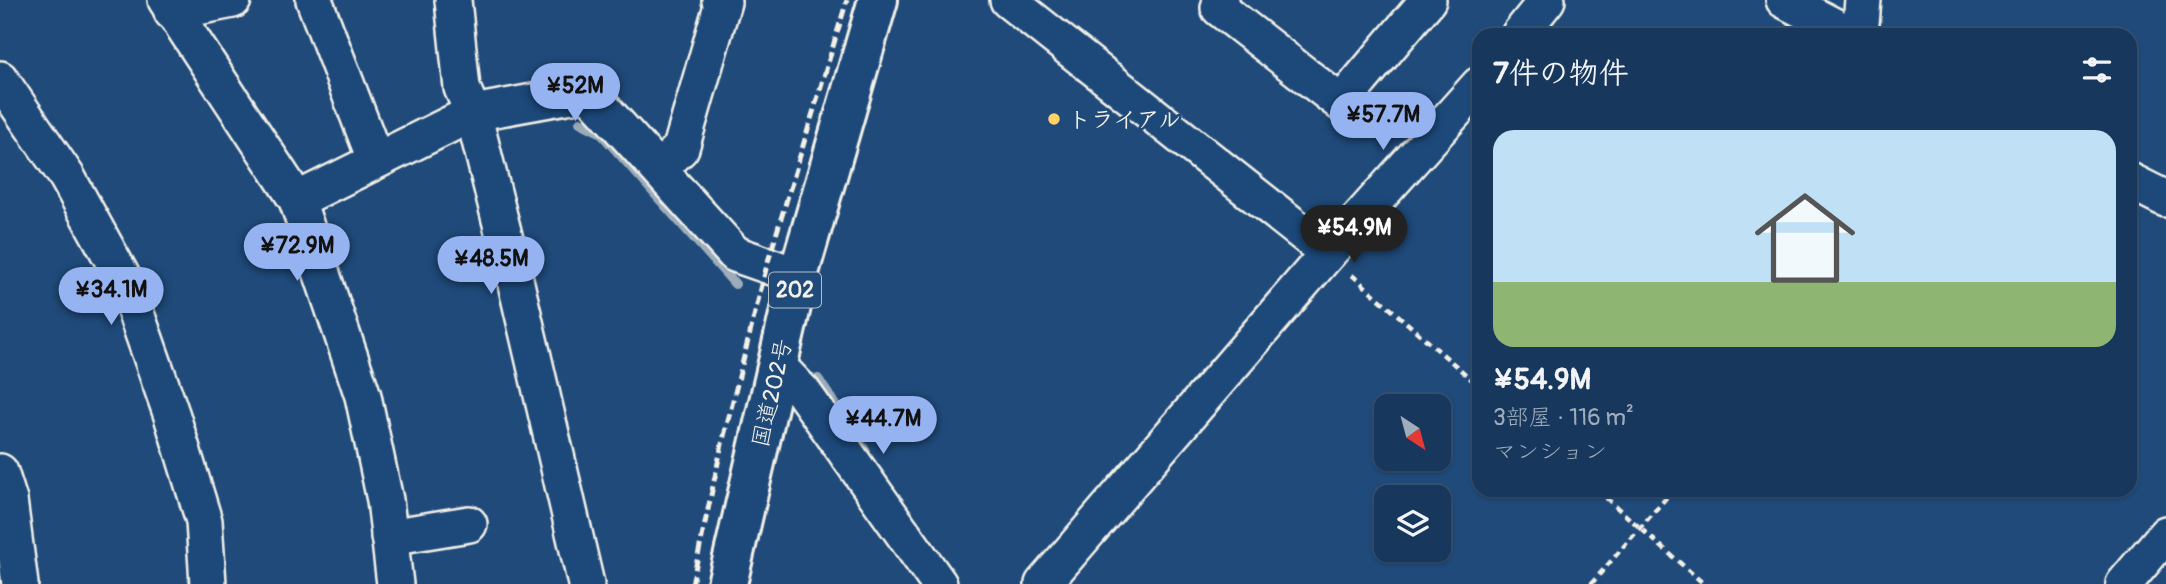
<!DOCTYPE html>
<html lang="ja">
<head>
<meta charset="utf-8">
<style>
	body { margin:0; font-family:Pangolin,"Klee One",sans-serif; background:#203f62; color:#f1f3f6; height:100vh; display:flex; flex-direction:column; font-size:26px; white-space:nowrap }
	* { box-sizing:border-box; margin:0 }
	p { font-size:23px; color:#9eacbb }
	.icon { flex:none; width:38px; height:38px; fill:none; stroke:currentColor; stroke-width:2; stroke-linecap:round; stroke-linejoin:round }
	.map { position:relative; flex:1; overflow:hidden }
	.sheet { position:absolute; left:1472px; top:28px; width:665px; height:469px; display:flex; flex-direction:column; background:#17385c; border-radius:21px; box-shadow:0 2px 5px #0004,0 0 0 2px #365272 }
	.sheet>* { flex:none }
	.needle { width:46px; rotate:144deg }
	.fabs { position:absolute; left:1374px; top:394px; display:grid; gap:14px }
	.fabs a { display:grid; place-items:center; width:77px; height:77px; border-radius:14px; background:#17385c; box-shadow:0 2px 5px #0004,0 0 0 2px #365272; font-size:35px }
	.price { position:absolute; translate:-50% -60px; padding:0 16px; border-radius:24px; background:#95b2f1; color:#111; font-size:23px; line-height:46px; filter:drop-shadow(0 2px 4px #0008) }
	.price::after { content:''; position:absolute; left:50%; top:42px; width:21px; height:16px; margin-left:-10px; background:inherit; clip-path:polygon(0 0,100% 0,50% 100%) }
	.price.on { background:#222; color:#fff }
	ul { padding:0; list-style:none }
	li { display:grid; align-content:center; gap:14px; height:371px; padding:0 21px }
	li span { display:grid; place-items:center; height:217px; border-radius:21px; color:#555 }
	li>.icon { margin-inline-start:auto }
	span .icon { width:126px; height:126px; fill:#fffc; stroke-width:1 }
	li b { font-size:30px }
	h2 { display:flex; justify-content:space-between; align-items:center; height:84px; padding:0 21px; font-size:30px }
	.map>svg:first-child { display:block }
	.lines { fill:none; stroke-linecap:round; stroke-linejoin:round }
	.stream { stroke:#9cacbb; stroke-width:10 }
	.street-casing { stroke:#f4f1e8; stroke-width:40 }
	.highway-casing { stroke:#f4f1e8; stroke-width:44 }
	.path { stroke:#f4f1e8; stroke-width:4.5; stroke-dasharray:7 5; stroke-linecap:butt }
	.street { stroke:#1f4a7a; stroke-width:35 }
	.highway { stroke:#1f4a7a; stroke-width:38 }
	.rail { stroke:#f4f1e8; stroke-width:5; stroke-dasharray:10 5; stroke-linecap:butt }
	.poi-dot { fill:#ffd166; stroke:#1f4a7a; stroke-width:2.5 }
	.labels { text-anchor:middle; dominant-baseline:central; stroke-width:5; stroke-linejoin:round; paint-order:stroke }
	.shield { fill:#1f4a7a; stroke:#b4bfc7; stroke-width:2 }
	.shield-label { font-size:21px; font-weight:bold; fill:#f4f1e8 }
	.poi-label { font-size:23px; font-weight:bold; fill:#f4f1e8; stroke:#1f4a7a; text-anchor:start }
	.street-label { font-size:23px; fill:#f4f1e8; stroke:#1f4a7a }
</style>
</head>
<body>
<div class="map">
<svg width="2166" height="584" viewBox="0 0 2166 584">
	<rect width="100%" height="100%" fill="#1f4a7a"/>
	<filter id="ink" filterUnits="userSpaceOnUse"><feTurbulence type="fractalNoise" baseFrequency=".0143" numOctaves="2"/><feDisplacementMap in="SourceGraphic" scale="14" xChannelSelector="R" yChannelSelector="G"/><feConvolveMatrix kernelMatrix="1 2 1 2 8 2 1 2 1" color-interpolation-filters="sRGB"/></filter>
	<g filter="url(#ink)">
		<g class="lines">
			<g class="stream">
				<path d="M580,122L600,132L735,284"/>
				<path d="M818,379L866,452"/>
			</g>
			<g class="street-casing">
				<g id="street">
					<path d="M166,0L297,200L363,396L385,500L395,584"/>
					<path d="M314,0L375,159"/>
					<path d="M453,0L462,88L473,113L514,275L586,584"/>
					<path d="M1008,0L1328,253L1043,584"/>
					<path d="M1221,0L1219,8L1341,103L1428,0"/>
					<path d="M1784,0L1851,35"/>
					<path d="M172,12L233,0"/>
					<path d="M1519,35L1547,0"/>
					<path d="M1860,35L1863,0"/>
					<path d="M0,79L67,177L125,282L172,416L204,521L208,584"/>
					<path d="M660,168L681,148L723,2L720,0"/>
					<path d="M2130,181L2166,199"/>
					<path d="M297,200L473,113L588,92L735,254L798,276"/>
					<path d="M1328,253L1479,85"/>
					<path d="M779,367L803,392L939,584"/>
					<path d="M0,472L9,500L20,584"/>
					<path d="M389,537L469,524"/>
					<path d="M2124,584L2166,534"/>
				</g>
			</g>
			<g class="highway-casing">
				<path id="highway" d="M727,584L798,276L878,0"/>
			</g>
			<g class="path">
				<path d="M1352,275L1479,386"/>
				<path d="M1597,490L1704,584"/>
				<path d="M1591,584L1673,490"/>
			</g>
			<use href="#street" class="street"/>
			<use href="#highway" class="highway"/>
			<path class="rail" d="M692,584L722,444L767,265L847,0"/>
		</g>
	</g>
	<circle class="poi-dot" cx="1054" cy="119" r="7"/>
	<g class="labels">
		<rect class="shield" x="769" y="272.5" width="52" height="35" rx="5"/>
		<g class="shield-label">
			<text x="795" y="290">202</text>
		</g>
		<g class="poi-label">
			<text x="1068" y="119">トライアル</text>
		</g>
		<g class="street-label">
			<text transform="translate(772 393) rotate(-77)">国道202号</text>
		</g>
	</g>
</svg>
<div class="fabs">
<a><svg class="needle" viewBox="-14 -14 28 28"><path d="M0-13l5 13h-10z" fill="#e53935"/><path d="M0 13l5-13h-10z" fill="#9eacbb"/></svg></a>
<a><svg class="icon" aria-label="layers" viewBox="0 0 24 24"><path d="M12 4l9 5-9 5-9-5zM3 14l9 5 9-5"/></svg></a>
</div>
<b class="price" style="left:575px;top:123px">¥52M</b>
<b class="price" style="left:1383px;top:152px">¥57.7M</b>
<b class="price on" style="left:1354px;top:265px">¥54.9M</b>
<b class="price" style="left:297px;top:283px">¥72.9M</b>
<b class="price" style="left:491px;top:296px">¥48.5M</b>
<b class="price" style="left:111px;top:327px">¥34.1M</b>
<b class="price" style="left:883px;top:456px">¥44.7M</b>
<section class="sheet">
<h2>7件の物件<svg class="icon" aria-label="filters" viewBox="0 0 24 24"><path d="M4 7h16M4 17h16"/><circle cx="9" cy="7" r="2"/><circle cx="15" cy="17" r="2"/></svg></h2>
<ul>
<li><span style="background:linear-gradient(#bfe0f5 70%,#8fb573 0)"><svg class="icon" aria-label="home" viewBox="0 0 24 24"><path d="M3 11l9-7 9 7M6 9v11h12V9"/></svg></span><div><b>¥54.9M</b><p>3部屋 · 116 m²</p><p>マンション</p></div></li>
</ul>
</section>
</div>
</body>
</html>
